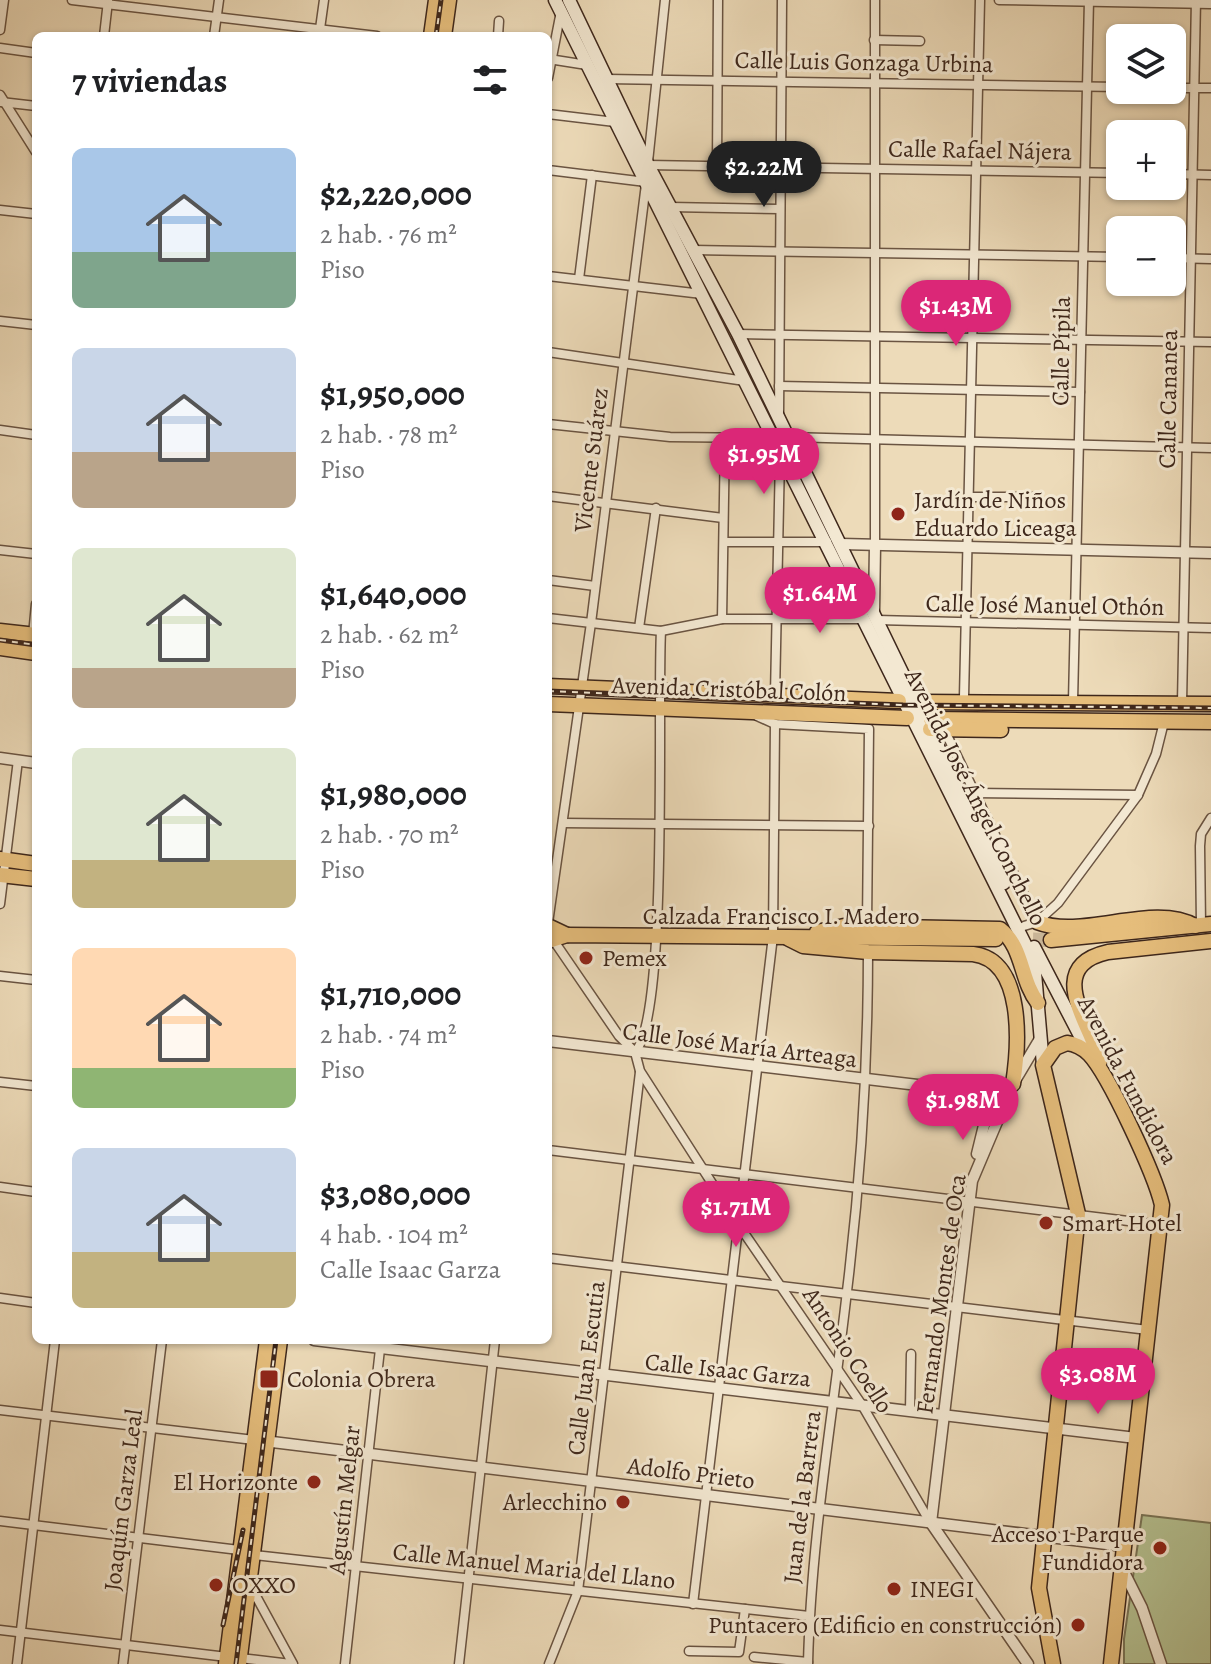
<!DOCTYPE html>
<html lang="es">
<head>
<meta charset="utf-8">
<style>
	body { margin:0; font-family:Alegreya,serif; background:#f6f6f6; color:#202124; height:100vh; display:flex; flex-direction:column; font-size:30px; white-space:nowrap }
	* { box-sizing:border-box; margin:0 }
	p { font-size:26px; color:#757577 }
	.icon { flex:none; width:44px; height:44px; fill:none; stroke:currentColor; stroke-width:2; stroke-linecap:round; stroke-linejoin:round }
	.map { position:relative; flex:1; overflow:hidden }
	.panel { position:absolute; left:32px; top:32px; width:520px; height:1312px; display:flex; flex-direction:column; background:#fff; border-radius:12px; box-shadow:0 2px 6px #0004 }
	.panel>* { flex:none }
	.controls { position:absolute; left:1106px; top:24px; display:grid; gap:16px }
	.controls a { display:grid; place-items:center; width:80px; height:80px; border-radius:12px; background:#fff; box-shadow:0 2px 6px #0004; font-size:40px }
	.price { position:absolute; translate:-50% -68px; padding:0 18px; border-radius:28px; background:#db2777; color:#fff; font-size:26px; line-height:52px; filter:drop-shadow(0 2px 4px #0008) }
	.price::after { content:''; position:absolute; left:50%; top:48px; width:24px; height:18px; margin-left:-12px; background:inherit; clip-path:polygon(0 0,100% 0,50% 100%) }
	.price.on { background:#222; color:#fff }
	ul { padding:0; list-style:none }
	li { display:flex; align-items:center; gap:24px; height:200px; padding:0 40px }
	li span { display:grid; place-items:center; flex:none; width:224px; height:160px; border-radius:12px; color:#555 }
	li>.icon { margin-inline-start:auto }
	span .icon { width:96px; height:96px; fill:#fffc; stroke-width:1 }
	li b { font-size:34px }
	h2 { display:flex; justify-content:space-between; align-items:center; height:96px; padding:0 40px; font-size:34px }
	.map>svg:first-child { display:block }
	.green { fill:#b5c191; stroke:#7a7456; stroke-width:2 }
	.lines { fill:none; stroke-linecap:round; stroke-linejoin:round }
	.primary-tunnel { stroke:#cab799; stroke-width:14; stroke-dasharray:14 7; stroke-linecap:butt }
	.minor-casing { stroke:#6a5442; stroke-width:11 }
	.tertiary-casing { stroke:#6a5442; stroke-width:13 }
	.secondary-casing { stroke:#3e271b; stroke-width:15 }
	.primary-casing { stroke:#3e271b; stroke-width:17 }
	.minor { stroke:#f3e8d2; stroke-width:8 }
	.tertiary { stroke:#f3e8d2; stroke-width:10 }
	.secondary { stroke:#f3e8d2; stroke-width:12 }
	.primary { stroke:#e6be7c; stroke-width:14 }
	.rail-casing { stroke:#3e271b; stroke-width:5 }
	.rail { stroke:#f3e8d2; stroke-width:2; stroke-dasharray:6; stroke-linecap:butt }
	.poi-dot { fill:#8f2418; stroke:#f3e8d2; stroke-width:3 }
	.labels { text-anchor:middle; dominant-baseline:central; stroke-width:6; stroke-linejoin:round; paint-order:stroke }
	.street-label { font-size:24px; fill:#3e271b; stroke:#f3e8d2 }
	.poi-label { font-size:24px; fill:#3e271b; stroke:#f3e8d2; text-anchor:start }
</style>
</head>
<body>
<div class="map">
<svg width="1211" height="1664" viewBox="0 0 1211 1664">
	<rect width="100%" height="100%" fill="#eddbb9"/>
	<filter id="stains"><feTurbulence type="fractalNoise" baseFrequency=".0025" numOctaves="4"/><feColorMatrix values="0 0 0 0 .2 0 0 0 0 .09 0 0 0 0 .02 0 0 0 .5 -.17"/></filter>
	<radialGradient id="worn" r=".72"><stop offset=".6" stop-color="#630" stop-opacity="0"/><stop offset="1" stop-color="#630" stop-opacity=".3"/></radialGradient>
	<g class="green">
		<path d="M734,337L783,435L780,443L730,341Z"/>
		<path d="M1142,1515L1211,1523V1664H1124V1639Z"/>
	</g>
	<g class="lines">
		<path class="primary-tunnel" d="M1012,939L1051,940"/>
		<g class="minor-casing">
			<g id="minor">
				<path d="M72,0L377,36"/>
				<path d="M875,0V545"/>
				<path d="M999,0L1211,4"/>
				<path d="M0,30L4,0"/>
				<path d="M104,36L108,1"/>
				<path d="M214,36L219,0"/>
				<path d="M319,36L324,0"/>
				<path d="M498,36L499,21"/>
				<path d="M874,40L920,41"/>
				<path d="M0,48L36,53"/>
				<path d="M549,59L587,65"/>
				<path d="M548,78L561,11"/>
				<path d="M607,79L1120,87"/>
				<path d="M1172,88H1211"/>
				<path d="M0,95L36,152"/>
				<path d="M1,102L36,106"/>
				<path d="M548,114L615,122"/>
				<path d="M648,162L665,0"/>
				<path d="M648,165L1120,173"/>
				<path d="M717,166L718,0"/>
				<path d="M548,170L646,182"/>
				<path d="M1172,174L1211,175"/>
				<path d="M670,207L780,209"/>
				<path d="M0,210L36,214"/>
				<path d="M693,250L1120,257"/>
				<path d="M1172,258L1211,259"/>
				<path d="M548,276L702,294"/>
				<path d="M579,279L592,175"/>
				<path d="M0,321L36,325"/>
				<path d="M738,334L1211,342"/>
				<path d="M548,352L745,381"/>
				<path d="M779,386L1080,392"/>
				<path d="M779,415L782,0"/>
				<path d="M548,424L670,437L774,438"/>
				<path d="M0,430L36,435"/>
				<path d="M788,437L1211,448"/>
				<path d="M548,496L723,518"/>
				<path d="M969,497H1035"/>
				<path d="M724,542H827"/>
				<path d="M0,550L36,554"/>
				<path d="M548,580L595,586"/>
				<path d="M548,618L661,631L722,619H864"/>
				<path d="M722,619L725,438"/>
				<path d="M877,620L1211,628"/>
				<path d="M639,628L656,508"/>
				<path d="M33,635L36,604"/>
				<path d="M775,695L780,456"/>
				<path d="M964,697L980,0"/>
				<path d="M1073,702L1089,0"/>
				<path d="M1182,703L1196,0"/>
				<path d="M757,716L775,724L869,729L867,926"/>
				<path d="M944,729L1037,922"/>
				<path d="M974,793L1138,795"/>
				<path d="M563,823L869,826"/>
				<path d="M0,904L18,760"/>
				<path d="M548,923L591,623L646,184"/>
				<path d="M1201,925L1200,846L1201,834L1211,818"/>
				<path d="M1024,926L1037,922L1058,903L1138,795L1156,754L1164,722"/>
				<path d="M554,941L619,1036L635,1052L640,1071L740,1227L862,1405L930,1522"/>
				<path d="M0,976L36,980"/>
				<path d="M635,1052C669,1016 657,699 661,631"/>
				<path d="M0,1082L36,1086"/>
				<path d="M548,1150L1161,1225"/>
				<path d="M0,1187L36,1192"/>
				<path d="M548,1258L1148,1330"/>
				<path d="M0,1298L36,1303"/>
				<path d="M0,1410L254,1440"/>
				<path d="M910,1411L911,1354"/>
				<path d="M0,1521L239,1550"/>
				<path d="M254,1555L809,1616"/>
				<path d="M251,1587L293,1664"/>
				<path d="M693,1604L773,936L775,724"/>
				<path d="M0,1630L227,1657"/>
				<path d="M689,1651L739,1652L745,1609"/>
				<path d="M754,1657L808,1662"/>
				<path d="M240,1658L291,1664"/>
				<path d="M17,1664L55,1340"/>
				<path d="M123,1664L162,1340"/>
				<path d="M345,1664L381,1340"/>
				<path d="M459,1664L495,1340"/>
				<path d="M549,1664L578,1591L640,1072"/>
				<path d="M808,1664C811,1538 833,1415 847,1291C861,1176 868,1068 868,952"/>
			</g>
		</g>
		<g class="tertiary-casing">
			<g id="tertiary">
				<path d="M841,544L1211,553"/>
				<path d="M874,611L875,545"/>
				<path d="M0,758L36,763"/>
				<path d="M548,1041L968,1091L981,1097L988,1109L977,1154"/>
				<path d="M314,1340L1136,1438"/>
				<path d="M264,1441L1123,1546"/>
				<path d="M1123,1570L1142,1608L1161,1664"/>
				<path d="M1028,1664L931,1523L972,1181L1013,1084L1041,1037"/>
			</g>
		</g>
		<g class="secondary-casing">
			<g id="secondary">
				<path d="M555,0L1029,952L1035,973L1043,1065"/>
				<path d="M569,0L648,165L738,334L1004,883"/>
				<path d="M1034,947L1090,1055"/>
			</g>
		</g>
		<g class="primary-casing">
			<g id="primary">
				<path d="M431,36L436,0"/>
				<path d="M444,36L449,0"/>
				<path d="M0,631L36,635"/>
				<path d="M0,648L36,653"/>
				<path d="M548,686L899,701"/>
				<path d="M923,702L1211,704"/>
				<path d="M548,704L907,718"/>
				<path d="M931,719L1211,722"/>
				<path d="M930,729L1001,730"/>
				<path d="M0,859L36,864"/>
				<path d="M0,875L36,879"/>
				<path d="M1037,922C1083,940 1153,902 1195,926"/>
				<path d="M548,926L567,935"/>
				<path d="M817,932L844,926L1000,929C1024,948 1020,980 1038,1003"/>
				<path d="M789,939L803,946L868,952L973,954C1025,960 1019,1046 1013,1084"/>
				<path d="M1051,940L1211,924"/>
				<path d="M548,941L567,935L996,939"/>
				<path d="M1100,1061C1092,1025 1042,967 1108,952L1211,941"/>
				<path d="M226,1664L267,1340"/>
				<path d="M239,1664L280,1340"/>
				<path d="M1053,1664L1039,1588L1078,1214L1043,1065L1055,1048L1067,1043C1075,1044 1083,1048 1089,1054C1109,1075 1155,1175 1162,1205L1111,1664"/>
			</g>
		</g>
		<use href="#minor" class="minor"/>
		<use href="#tertiary" class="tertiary"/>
		<use href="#secondary" class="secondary"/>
		<use href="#primary" class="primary"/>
		<g class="rail-casing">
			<g id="rail">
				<path d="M436,36L441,0"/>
				<path d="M0,640L36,645"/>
				<path d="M548,691L903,705L1211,708"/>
				<path d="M223,1625L243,1530"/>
				<path d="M236,1664L276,1340"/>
			</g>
		</g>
		<use href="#rail" class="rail"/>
	</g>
	<g class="poi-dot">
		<circle cx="898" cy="514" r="8"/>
		<circle cx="586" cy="958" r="8"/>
		<circle cx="1046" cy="1223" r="8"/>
		<rect x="259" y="1369" width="20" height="20" rx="4"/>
		<circle cx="314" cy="1482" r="8"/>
		<circle cx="623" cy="1502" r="8"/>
		<circle cx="1160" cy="1548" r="8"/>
		<circle cx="216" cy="1585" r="8"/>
		<circle cx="894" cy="1589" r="8"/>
		<circle cx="1078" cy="1625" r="8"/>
	</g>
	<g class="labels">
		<g class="street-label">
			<text transform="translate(864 62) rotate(1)">Calle Luis Gonzaga Urbina</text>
			<text transform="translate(980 150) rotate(1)">Calle Rafael Nájera</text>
			<text transform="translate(1061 351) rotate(-89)">Calle Pípila</text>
			<text transform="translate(1168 399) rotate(-89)">Calle Cananea</text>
			<text transform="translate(591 460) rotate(-83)">Vicente Suárez</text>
			<text transform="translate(1045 605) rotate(1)">Calle José Manuel Othón</text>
			<text transform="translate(729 689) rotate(2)">Avenida Cristóbal Colón</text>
			<text transform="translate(976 797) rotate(63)">Avenida José Ángel Conchello</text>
			<text x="781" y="916">Calzada Francisco I. Madero</text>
			<text transform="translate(740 1045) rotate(7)">Calle José María Arteaga</text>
			<text transform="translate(1128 1080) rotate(62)">Avenida Fundidora</text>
			<text transform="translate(941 1294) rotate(-82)">Fernando Montes de Oca</text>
			<text transform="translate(848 1350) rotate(57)">Antonio Coello</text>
			<text transform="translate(586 1368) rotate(-83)">Calle Juan Escutia</text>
			<text transform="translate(728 1370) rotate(6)">Calle Isaac Garza</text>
			<text transform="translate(691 1473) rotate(7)">Adolfo Prieto</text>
			<text transform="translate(802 1497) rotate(-83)">Juan de la Barrera</text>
			<text transform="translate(123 1500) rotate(-83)">Joaquín Garza Leal</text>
			<text transform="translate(344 1500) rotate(-84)">Agustín Melgar</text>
			<text transform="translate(534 1566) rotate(6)">Calle Manuel Maria del Llano</text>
		</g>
		<g class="poi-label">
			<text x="914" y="500">Jardín de Niños<tspan x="914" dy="28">Eduardo Liceaga</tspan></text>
			<text x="602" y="958">Pemex</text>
			<text x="1062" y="1223">Smart Hotel</text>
			<text x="287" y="1379">Colonia Obrera</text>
			<text x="298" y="1482" text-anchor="end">El Horizonte</text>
			<text x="607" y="1502" text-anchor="end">Arlecchino</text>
			<text x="1144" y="1534" text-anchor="end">Acceso 1 Parque<tspan x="1144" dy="28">Fundidora</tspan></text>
			<text x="232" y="1585">OXXO</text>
			<text x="910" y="1589">INEGI</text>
			<text x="1062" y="1625" text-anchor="end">Puntacero (Edificio en construcción)</text>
		</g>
	</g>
	<rect width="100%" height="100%" filter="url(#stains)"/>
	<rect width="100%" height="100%" fill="url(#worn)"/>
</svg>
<div class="controls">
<a><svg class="icon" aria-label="layers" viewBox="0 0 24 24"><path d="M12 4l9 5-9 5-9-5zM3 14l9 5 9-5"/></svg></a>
<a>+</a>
<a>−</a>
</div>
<b class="price on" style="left:764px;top:209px">$2.22M</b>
<b class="price" style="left:956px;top:348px">$1.43M</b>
<b class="price" style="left:764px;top:496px">$1.95M</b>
<b class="price" style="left:820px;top:635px">$1.64M</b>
<b class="price" style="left:963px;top:1142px">$1.98M</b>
<b class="price" style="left:736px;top:1249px">$1.71M</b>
<b class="price" style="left:1098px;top:1416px">$3.08M</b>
<section class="panel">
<h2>7 viviendas<svg class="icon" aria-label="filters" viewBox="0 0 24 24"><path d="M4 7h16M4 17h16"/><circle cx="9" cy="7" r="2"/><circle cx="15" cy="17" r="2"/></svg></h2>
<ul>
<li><span style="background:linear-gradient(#a9c7e8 65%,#7fa58c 0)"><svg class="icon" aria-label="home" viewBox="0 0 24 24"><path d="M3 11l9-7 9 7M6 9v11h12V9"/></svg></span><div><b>$2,220,000</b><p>2 hab. · 76 m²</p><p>Piso</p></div></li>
<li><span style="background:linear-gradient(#c9d6e8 65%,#b9a48a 0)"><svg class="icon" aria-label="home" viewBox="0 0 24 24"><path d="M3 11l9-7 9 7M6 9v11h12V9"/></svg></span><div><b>$1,950,000</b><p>2 hab. · 78 m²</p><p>Piso</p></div></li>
<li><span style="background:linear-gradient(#dfe7d0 75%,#b9a48a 0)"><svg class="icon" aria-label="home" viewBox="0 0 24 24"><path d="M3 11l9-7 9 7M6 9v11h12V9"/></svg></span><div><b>$1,640,000</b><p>2 hab. · 62 m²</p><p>Piso</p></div></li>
<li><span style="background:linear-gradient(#dfe7d0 70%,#c2b280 0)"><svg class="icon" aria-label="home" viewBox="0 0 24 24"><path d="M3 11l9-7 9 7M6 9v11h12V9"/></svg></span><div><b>$1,980,000</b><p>2 hab. · 70 m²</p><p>Piso</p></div></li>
<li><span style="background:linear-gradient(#ffd9b3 75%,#8fb573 0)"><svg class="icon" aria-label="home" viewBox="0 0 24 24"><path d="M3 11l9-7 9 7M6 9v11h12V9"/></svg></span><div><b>$1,710,000</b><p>2 hab. · 74 m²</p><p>Piso</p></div></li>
<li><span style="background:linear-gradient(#c9d6e8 65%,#c2b280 0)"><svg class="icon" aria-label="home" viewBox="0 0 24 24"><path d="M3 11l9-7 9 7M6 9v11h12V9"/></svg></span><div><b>$3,080,000</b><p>4 hab. · 104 m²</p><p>Calle Isaac Garza</p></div></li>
</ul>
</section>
</div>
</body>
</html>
